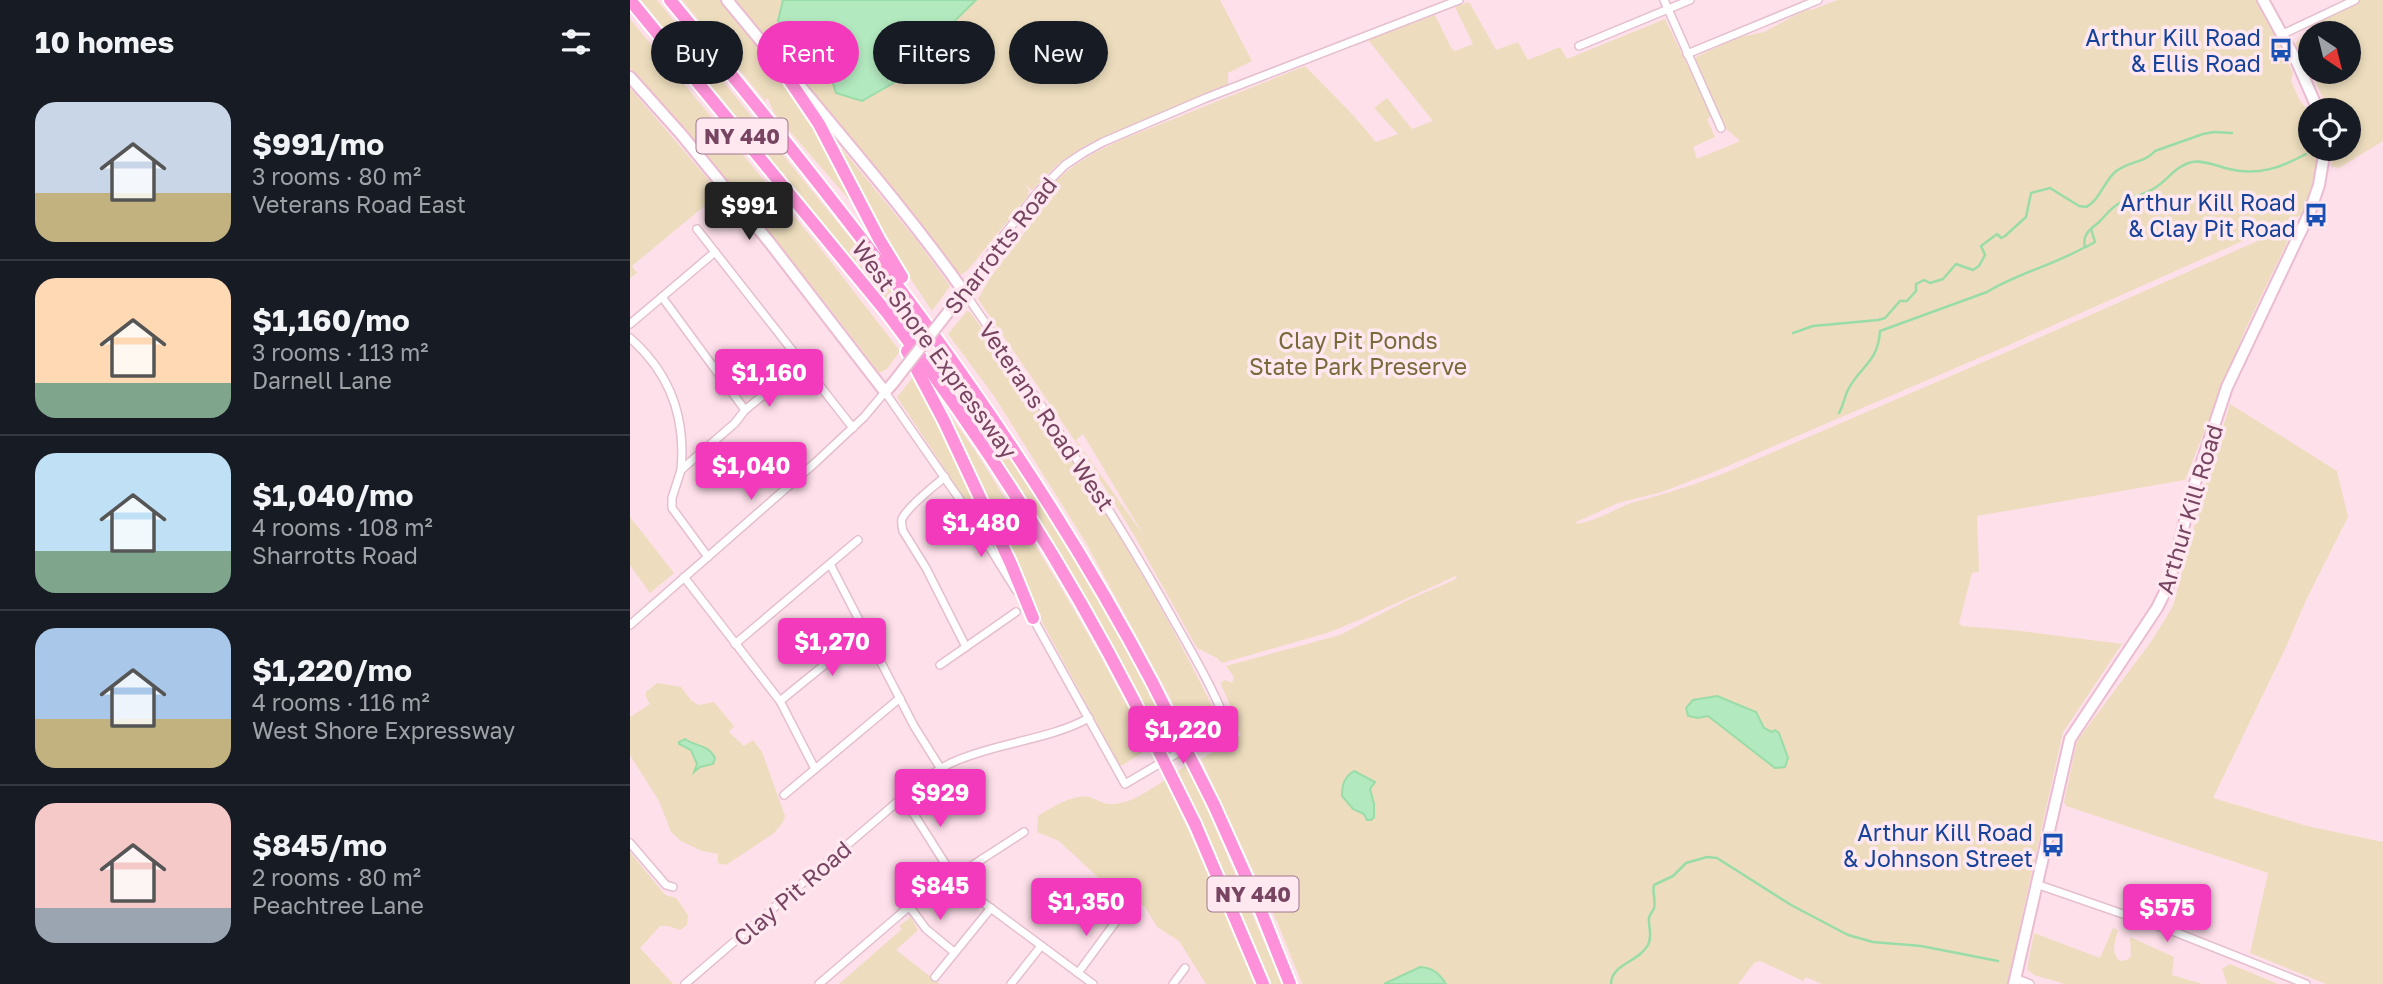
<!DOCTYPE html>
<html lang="en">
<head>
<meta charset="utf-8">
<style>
	body { margin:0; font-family:"Golos Text",sans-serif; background:#242831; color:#f1f3f6; height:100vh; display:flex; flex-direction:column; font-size:26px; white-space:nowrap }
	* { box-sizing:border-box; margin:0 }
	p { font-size:23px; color:#9ea1a6 }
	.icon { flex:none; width:38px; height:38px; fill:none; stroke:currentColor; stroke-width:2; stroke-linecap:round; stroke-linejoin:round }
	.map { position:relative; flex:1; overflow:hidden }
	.sheet { display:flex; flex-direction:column; background:#171b24; width:630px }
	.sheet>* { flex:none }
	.top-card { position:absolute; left:21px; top:21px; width:665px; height:63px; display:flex; gap:14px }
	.needle { width:46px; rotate:145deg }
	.fabs { position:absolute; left:1668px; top:21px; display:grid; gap:14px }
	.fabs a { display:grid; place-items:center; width:63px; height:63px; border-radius:50%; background:#171b24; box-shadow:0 4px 10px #0003; font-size:35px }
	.price { position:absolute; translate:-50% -60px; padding:0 16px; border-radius:7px; background:#f33abc; color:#fff; font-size:23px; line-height:46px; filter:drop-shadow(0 2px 4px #0008) }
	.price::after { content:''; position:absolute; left:50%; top:42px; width:21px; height:16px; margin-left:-10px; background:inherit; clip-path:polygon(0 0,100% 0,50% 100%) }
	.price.selected { background:#222; color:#fff }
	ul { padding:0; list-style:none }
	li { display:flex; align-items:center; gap:21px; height:175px; padding:0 35px }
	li+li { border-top:2px solid #363941 }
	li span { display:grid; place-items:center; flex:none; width:196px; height:140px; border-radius:21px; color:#555 }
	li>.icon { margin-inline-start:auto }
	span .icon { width:84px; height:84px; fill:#fffc; stroke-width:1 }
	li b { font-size:30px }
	h2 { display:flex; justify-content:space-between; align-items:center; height:84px; padding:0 35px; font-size:30px }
	.tag { padding:0 24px; border-radius:32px; background:#171b24; box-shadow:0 4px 10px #0003; font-size:24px; line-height:63px }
	.tag.selected { background:#f33abc; color:#fff }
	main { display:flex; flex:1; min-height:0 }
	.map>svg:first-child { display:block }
	.green { fill:#edddbe; fill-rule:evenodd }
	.water { fill:#b3e9bf; stroke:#99dca8; stroke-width:2 }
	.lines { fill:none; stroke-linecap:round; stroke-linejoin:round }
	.stream { stroke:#99dca8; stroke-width:2.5 }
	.street-casing { stroke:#e5becf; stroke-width:10 }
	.secondary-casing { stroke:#ebbbd1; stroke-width:14 }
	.highway-casing { stroke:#fff; stroke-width:16 }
	.street { stroke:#fff; stroke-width:7 }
	.secondary { stroke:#fff; stroke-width:10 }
	.highway { stroke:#fe91d9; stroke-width:12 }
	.secondary-bridge-casing { stroke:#ebbbd1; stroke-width:14; stroke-linecap:butt }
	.highway-bridge-casing { stroke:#fff; stroke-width:16; stroke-linecap:butt }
	.secondary-bridge { stroke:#fff; stroke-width:10 }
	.highway-bridge { stroke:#fe91d9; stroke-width:12 }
	.labels { text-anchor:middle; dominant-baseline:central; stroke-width:7; stroke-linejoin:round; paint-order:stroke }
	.shield { fill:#ffe8f0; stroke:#a0768d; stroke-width:2 }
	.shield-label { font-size:21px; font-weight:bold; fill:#774562 }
	.transit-label { font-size:23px; fill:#164399; stroke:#ffe8f0; text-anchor:end }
	.street-label { font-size:23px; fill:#774562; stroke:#ffe8f0 }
	.park-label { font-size:23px; fill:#786a3a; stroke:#ffe8f0 }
</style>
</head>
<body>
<main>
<section class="sheet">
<h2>10 homes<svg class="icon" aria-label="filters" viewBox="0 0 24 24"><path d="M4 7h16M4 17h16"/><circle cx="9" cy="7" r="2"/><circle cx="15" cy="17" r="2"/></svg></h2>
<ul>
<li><span style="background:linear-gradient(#c9d6e8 65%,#c2b280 0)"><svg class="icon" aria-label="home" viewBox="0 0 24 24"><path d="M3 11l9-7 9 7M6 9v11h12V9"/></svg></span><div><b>$991/mo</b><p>3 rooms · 80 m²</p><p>Veterans Road East</p></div></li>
<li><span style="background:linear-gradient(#ffd9b3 75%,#7fa58c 0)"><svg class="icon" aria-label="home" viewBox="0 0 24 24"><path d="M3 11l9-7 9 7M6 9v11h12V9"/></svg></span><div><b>$1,160/mo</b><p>3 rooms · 113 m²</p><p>Darnell Lane</p></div></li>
<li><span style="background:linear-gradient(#bfe0f5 70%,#7fa58c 0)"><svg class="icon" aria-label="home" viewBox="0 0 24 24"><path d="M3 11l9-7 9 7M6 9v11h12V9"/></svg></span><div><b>$1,040/mo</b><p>4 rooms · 108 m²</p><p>Sharrotts Road</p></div></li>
<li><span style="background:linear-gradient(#a9c7e8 65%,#c2b280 0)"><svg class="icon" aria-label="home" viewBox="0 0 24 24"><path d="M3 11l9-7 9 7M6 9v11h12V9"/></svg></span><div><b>$1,220/mo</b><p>4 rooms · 116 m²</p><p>West Shore Expressway</p></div></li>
<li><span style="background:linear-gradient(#f6c9c9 75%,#9aa5b1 0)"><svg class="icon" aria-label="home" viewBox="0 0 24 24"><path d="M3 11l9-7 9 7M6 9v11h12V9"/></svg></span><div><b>$845/mo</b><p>2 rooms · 80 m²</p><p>Peachtree Lane</p></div></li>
</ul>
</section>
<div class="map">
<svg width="1753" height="984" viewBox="0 0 1753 984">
	<rect width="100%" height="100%" fill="#fee0ea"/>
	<g class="green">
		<path d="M11,0H27L231,251L289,327L282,337L226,263Z"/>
		<path d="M52,0H89C125,42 159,84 188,131C203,156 214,184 227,209L144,113L138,99L136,98V102Z"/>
		<path d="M105,0H590L622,61L598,73V85L594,89L458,144L429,163L402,190L394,184L399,190L398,196L337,271L329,276L225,145Z"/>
		<path d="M1208,0H1628L1663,73L1661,81L1670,101L1680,113V149H1687C1686,171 1683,196 1671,215L1379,345L1086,471L1032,492L988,503L944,523C958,526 988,507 1004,502C1036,494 1066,484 1097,472L1379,351L1666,224L1615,330L1555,480L1347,516L1349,572L1342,573L1329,623L1332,626L1391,631L1492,644L1433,732L1377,984H1192L1176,977L1173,981L1130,961L1124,963L1108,984H672L648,924L571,759L611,735L600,712L602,709L591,685V682L595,680L602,683L604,677L596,666L710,635L778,600L824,580L828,575L729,620L697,633L592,663L587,658L567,648L504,535L454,454L348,299L362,275L412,210L406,202C448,151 492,140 551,116C592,99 633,83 675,66L722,114L746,142L768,134L744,108L757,98L782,129L803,121L738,40L805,15L821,48L825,51L843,44L825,7L839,2L866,50L888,42L898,60L930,47L937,59L1035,19L1082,116L1077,119L1085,137L1063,147L1067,159L1110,141L1092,125L1065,63L1066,57L1106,38L1134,32L1177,9L1181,10ZM453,434L514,536L446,440Z"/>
		<path d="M1728,0H1753V141L1709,168L1701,166L1704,149H1718V110H1698L1685,80L1680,76L1667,49L1666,43L1682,25ZM1680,33H1718V72H1680Z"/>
		<path d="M0,19L187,244L270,351L257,369L249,373L204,314L107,193L0,68Z"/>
		<path d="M0,88L90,193L2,266L7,273L0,278Z"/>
		<path d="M212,149L287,241L320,286L302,311L258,245L212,156Z"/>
		<path d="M337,311L340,312C431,437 515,569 583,708L578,713L556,727L456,543L364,396L318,334Z"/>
		<path d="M306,349L387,467L447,560L502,658L542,735L532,741L452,593L347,426L299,357Z"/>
		<path d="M284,376L364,537L361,539L267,397Z"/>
		<path d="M1600,404L1707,471L1718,517L1676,600L1656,647L1583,798L1677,826L1753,842V984H1696L1620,953L1638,873L1436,806L1434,802L1447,741L1523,639L1543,606L1578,475Z"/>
		<path d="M317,413C341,441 360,475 380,506C431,584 477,665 519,748L493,765H489L409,616L315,414Z"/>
		<path d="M0,517L44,573L20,593L0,565Z"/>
		<path d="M27,683L51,687L61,700L68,705L84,702L104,726L99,732L114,746L123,740L132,752L155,816L153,822L144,833L96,865L88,863V854L72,851L51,841L41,832L29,801L0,755V717L20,704L16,697V692Z"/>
		<path d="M558,764L652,984H640L588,858L548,771Z"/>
		<path d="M535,780L589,896L625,984H576L549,941L527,927L515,907L472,881L429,841L407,832L408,816C422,808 442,794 459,797C464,798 469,802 474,803C496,808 518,791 535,780Z"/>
		<path d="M0,852L35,895L46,898L58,915L57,925L50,930L38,926H30L10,948L43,984H0Z"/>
		<path d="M281,917L288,930L266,950L310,984H209L272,929L269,926Z"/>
		<path d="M1483,928L1488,930C1485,942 1480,952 1490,961L1497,960L1501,956L1500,937L1544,957L1542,975L1572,984H1435L1404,975L1397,969L1404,933L1470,958Z"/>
		<path d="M1600,964L1648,984H1597L1592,969Z"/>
	</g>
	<g class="water">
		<path d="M153,0H346L304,41L279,74L232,101L206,93L198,68L148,21Z"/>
		<path d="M1087,696L1126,712L1134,728L1142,732L1145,730L1149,733L1158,758L1155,767L1145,768L1078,716L1068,718L1058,716L1056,708L1063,700Z"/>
		<path d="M55,739C66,747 78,744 85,758L83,764L70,767L64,772L67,764L61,750L49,744V742Z"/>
		<path d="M724,771L745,782L740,789L744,804V817L741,820H737L734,814L723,809L712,796C712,785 714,777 724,771Z"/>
		<path d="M790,967C803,968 809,973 816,984H754Z"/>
	</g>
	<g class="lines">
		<g class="stream">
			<path d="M1456,247L1465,242L1461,229"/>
			<path d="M1163,333L1183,326L1248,320L1255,318L1270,301H1277L1286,291V284L1294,280L1300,283L1313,279L1326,264L1343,270L1349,266L1355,255L1351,246L1367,234L1371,238L1375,236L1396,217L1401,193L1420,188L1449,206L1456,207C1468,202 1474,182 1485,172C1498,161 1515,163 1525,151L1573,134L1584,132L1602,133"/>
			<path d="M1209,413C1213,406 1214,399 1217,392C1228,367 1248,364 1250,331L1357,292C1388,273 1424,265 1455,247C1452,234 1460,230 1469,222C1476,215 1480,209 1488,204C1499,197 1512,196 1523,189C1538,181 1544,166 1562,162C1574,160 1587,166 1599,169C1628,176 1650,168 1676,154"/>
			<path d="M981,984C981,964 1009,962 1018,945C1023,936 1018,926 1019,918C1020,913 1023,912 1024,908C1026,900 1022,893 1024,885L1043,876L1056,863L1077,857L1087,858L1161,905L1218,935L1243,942L1291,946L1368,961"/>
		</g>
		<g class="street-casing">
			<g id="street">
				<path d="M1034,0L1091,128"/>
				<path d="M1653,34L1725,0"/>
				<path d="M949,46L1060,0"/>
				<path d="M1057,54L1188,0"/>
				<path d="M67,229L223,428"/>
				<path d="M32,297L115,410"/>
				<path d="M0,324L85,252"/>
				<path d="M0,338C40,373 56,418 51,470"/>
				<path d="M315,477C304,486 277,507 272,519C271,523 272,527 273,531L296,568L336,647"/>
				<path d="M78,557L42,508V498L51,470L105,423L115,410L173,363"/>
				<path d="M200,564L284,726L311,769"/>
				<path d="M54,577L150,701L185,769"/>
				<path d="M401,615L495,784L597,724C580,681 555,641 533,601C472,494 404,393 334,292L370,240L408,192L435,165L453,153L473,142L576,98L829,0"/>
				<path d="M0,625L186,462L234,417L255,392L328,497L386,590"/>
				<path d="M105,644L228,540"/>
				<path d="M310,665L386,612"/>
				<path d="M150,701L235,632"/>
				<path d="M154,795L270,698"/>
				<path d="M273,797L323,876L339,892L463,984"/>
				<path d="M0,843L36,885L43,887"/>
				<path d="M1406,884L1545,932L1676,984"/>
				<path d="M279,906L296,929L324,952"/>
				<path d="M448,973L487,920"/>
				<path d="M305,977L361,908"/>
				<path d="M1385,978L1400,984"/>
				<path d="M55,984L273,797C290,784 307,768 328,760C370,742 418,740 459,718"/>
				<path d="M189,984L281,905L394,832"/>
				<path d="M381,984L411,946"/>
				<path d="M543,984L555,968"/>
			</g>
		</g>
		<g class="secondary-casing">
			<g id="secondary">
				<path d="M97,0L140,52"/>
				<path d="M1633,0L1667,62L1688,110"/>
				<path d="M0,77L51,134L140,243L255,392L263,383"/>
				<path d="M165,80C222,149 282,218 334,292L326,302"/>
				<path d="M1384,984L1440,739L1527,608L1538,586L1564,486L1597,387L1679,214L1689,185L1695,149"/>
			</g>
		</g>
		<g class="highway-casing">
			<g id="highway">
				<path d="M0,0L258,314C351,435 434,565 504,701"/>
				<path d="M40,0C219,216 391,433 522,682"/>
				<path d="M137,47L189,124L249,239L272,277"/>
				<path d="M277,351L314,421L381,564L403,618"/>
				<path d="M584,805L627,901L660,984"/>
				<path d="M565,824L633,984"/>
			</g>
		</g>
		<use href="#street" class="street"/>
		<use href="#secondary" class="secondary"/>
		<use href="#highway" class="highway"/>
		<g class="secondary-bridge-casing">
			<path id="secondary-bridge" d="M263,383L326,302"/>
		</g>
		<g class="highway-bridge-casing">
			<g id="highway-bridge">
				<path d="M522,682L584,805"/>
				<path d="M504,701L565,824"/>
			</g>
		</g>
		<use href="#secondary-bridge" class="secondary-bridge"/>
		<use href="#highway-bridge" class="highway-bridge"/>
	</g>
	<defs>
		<g id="bus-bare" transform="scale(1.89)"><path d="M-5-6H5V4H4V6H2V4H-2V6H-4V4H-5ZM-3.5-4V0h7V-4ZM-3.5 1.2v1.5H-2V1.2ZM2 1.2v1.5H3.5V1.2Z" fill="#1a4fb4" stroke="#ffe8f0" stroke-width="2.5" paint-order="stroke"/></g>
	</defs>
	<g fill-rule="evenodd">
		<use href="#bus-bare" x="1651" y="50"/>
		<use href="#bus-bare" x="1686" y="215"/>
		<use href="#bus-bare" x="1423" y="845"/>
	</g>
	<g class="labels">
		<g class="shield">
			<rect x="66.5" y="118.5" width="91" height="35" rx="5"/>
			<rect x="577.5" y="876.5" width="91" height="35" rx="5"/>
		</g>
		<g class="shield-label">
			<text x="112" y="136">NY 440</text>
			<text x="623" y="894">NY 440</text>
		</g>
		<g class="transit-label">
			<text x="1631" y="37">Arthur Kill Road<tspan x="1631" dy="26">&amp; Ellis Road</tspan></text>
			<text x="1666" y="202">Arthur Kill Road<tspan x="1666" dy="26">&amp; Clay Pit Road</tspan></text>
			<text x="1403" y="832">Arthur Kill Road<tspan x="1403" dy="26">&amp; Johnson Street</tspan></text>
		</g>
		<g class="street-label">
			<text transform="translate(370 245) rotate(-52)">Sharrotts Road</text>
			<text transform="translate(305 349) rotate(54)">West Shore Expressway</text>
			<text transform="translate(417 416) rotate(56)">Veterans Road West</text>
			<text transform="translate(1559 509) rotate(-73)">Arthur Kill Road</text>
			<text transform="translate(162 893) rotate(-41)">Clay Pit Road</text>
		</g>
		<g class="park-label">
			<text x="728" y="340">Clay Pit Ponds<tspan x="728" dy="26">State Park Preserve</tspan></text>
		</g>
	</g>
</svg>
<div class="fabs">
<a><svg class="needle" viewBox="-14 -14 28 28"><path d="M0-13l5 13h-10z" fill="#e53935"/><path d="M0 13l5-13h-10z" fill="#9ea1a6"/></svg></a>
<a><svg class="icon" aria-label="locate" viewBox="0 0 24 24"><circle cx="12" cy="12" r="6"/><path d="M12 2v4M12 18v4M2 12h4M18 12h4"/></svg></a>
</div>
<b class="price selected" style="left:119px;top:242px">$991</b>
<b class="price" style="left:139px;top:409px">$1,160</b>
<b class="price" style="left:121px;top:502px">$1,040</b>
<b class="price" style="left:351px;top:559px">$1,480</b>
<b class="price" style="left:202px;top:678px">$1,270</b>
<b class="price" style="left:553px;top:766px">$1,220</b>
<b class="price" style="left:310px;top:829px">$929</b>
<b class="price" style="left:310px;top:922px">$845</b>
<b class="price" style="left:456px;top:938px">$1,350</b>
<b class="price" style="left:1537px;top:944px">$575</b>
<div class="top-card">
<a class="tag">Buy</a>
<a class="tag selected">Rent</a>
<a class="tag">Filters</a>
<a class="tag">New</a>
</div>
</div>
</main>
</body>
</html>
